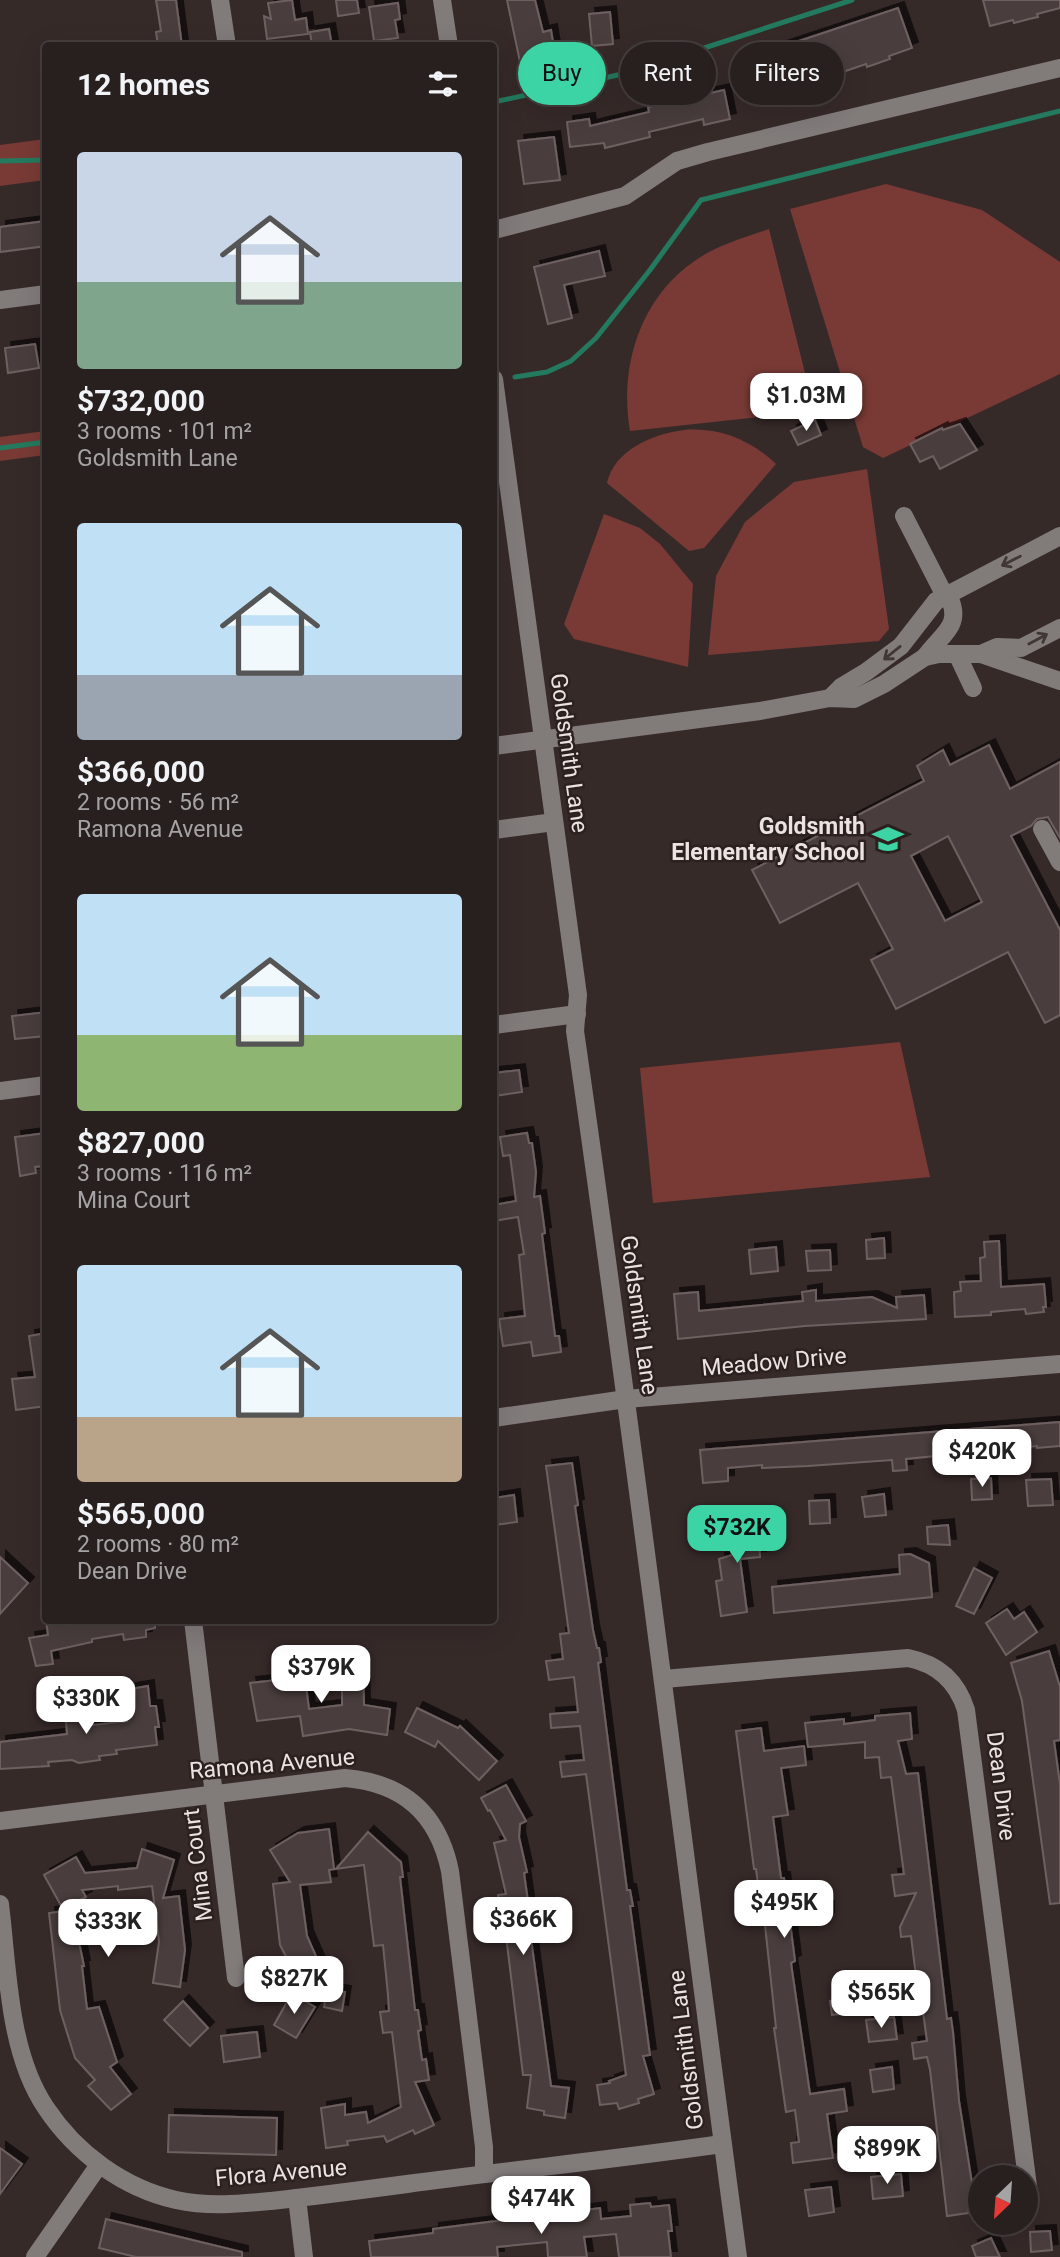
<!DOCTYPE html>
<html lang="en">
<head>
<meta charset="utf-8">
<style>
	body { margin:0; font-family:Roboto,sans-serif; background:#342d2c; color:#f1f3f6; height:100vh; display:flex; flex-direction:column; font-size:26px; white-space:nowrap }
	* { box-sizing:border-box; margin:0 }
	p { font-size:23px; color:#a5a3a4 }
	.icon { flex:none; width:38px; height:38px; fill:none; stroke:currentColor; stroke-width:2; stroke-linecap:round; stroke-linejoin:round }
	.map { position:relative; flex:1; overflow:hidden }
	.side { position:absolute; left:42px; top:42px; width:455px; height:1582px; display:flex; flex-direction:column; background:#28201f; border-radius:7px; box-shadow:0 7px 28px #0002,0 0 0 2px #443e3d }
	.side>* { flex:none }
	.hud { position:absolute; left:518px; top:42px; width:436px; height:63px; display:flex; gap:14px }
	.needle { width:46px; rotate:205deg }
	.controls { position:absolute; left:968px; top:2165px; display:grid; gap:14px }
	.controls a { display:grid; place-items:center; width:70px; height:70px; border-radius:50%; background:#28201f; box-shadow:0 7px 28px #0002,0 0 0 2px #443e3d; font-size:35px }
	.price { position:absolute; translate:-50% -60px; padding:0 16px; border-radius:14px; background:#fff; color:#222; font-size:23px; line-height:46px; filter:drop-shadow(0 2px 4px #0008) }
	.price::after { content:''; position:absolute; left:50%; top:42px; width:21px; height:16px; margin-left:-10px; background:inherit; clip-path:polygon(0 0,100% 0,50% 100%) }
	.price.current { background:#3cd4a4; color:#111 }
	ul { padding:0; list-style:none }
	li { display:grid; align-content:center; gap:14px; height:371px; padding:0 35px }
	li span { display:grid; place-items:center; height:217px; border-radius:7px; color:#555 }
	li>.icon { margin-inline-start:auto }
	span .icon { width:126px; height:126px; fill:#fffc; stroke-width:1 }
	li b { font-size:30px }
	h2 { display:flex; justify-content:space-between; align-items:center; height:84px; padding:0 35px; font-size:30px }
	.chip { padding:0 24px; border-radius:32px; background:#28201f; box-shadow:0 7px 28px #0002,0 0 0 2px #443e3d; font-size:24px; line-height:63px }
	.chip.current { background:#3cd4a4; color:#111 }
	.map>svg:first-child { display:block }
	.green { fill:#793a35 }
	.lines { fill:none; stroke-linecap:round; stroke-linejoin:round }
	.stream { stroke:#237a5e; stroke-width:5 }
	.building { fill:#4a3e3d; stroke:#6e6160; stroke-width:2; fill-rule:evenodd; filter:url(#shadow) }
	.minor { stroke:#817b7a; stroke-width:18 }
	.oneway { stroke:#413836 }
	.labels { text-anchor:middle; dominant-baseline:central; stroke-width:5; stroke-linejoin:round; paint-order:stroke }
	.street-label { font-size:23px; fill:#ebe3e2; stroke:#2c211f }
	.poi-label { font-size:23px; font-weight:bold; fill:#ebe3e2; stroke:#2c211f; text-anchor:end }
</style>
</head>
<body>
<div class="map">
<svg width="1060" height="2257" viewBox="0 0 1060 2257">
	<defs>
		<filter id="shadow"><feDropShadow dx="6" dy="-6" stdDeviation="0" flood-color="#0009"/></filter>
	</defs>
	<rect width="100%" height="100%" fill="#362a29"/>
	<g class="green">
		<path d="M45,139V180L0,186V145Z"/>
		<path d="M886,184L982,210L1060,262V374L883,458L863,447L790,209Z"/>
		<path d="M769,229L810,393L796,413L630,431C618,361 644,287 709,252C728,242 749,236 769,229Z"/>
		<path d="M684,430C719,427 751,440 776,464L704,548L689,551L607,483C614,450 653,434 684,430Z"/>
		<path d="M45,431V455L0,461V437Z"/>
		<path d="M867,469L889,629L879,641L708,655L716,576L745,522L794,482Z"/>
		<path d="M604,514L640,528L660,544L693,584L688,667L574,639L564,624Z"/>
		<path d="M900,1042L930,1177L653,1203L640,1068Z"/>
	</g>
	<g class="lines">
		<g class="stream">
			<path d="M494,102L627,73L852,0"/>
			<path d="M0,161L46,160"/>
			<path d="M515,377L547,372L571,361L596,338L650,270L701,200L1060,111"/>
			<path d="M0,448L46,442"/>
		</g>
	</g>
	<g class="building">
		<path d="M156,0H176L182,46H158L156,32L161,31Z"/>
		<path d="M292,0L295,20L306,18L308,34L267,39L264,16L271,19L268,3Z"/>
		<path d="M336,0H357L359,13L338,16Z"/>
		<path d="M507,0H535L543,32L551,30L555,54L520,62Z"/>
		<path d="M983,0H1060V8L1037,14L1038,17L1029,19L1014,23L1013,20L990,26Z"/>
		<path d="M398,3L400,19L395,20L398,38L374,41L369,7Z"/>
		<path d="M898,8L912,48L889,56L890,59L867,67L866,64L825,78L826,81L818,84L803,89L802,86L780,94L766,52Z"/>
		<path d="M610,12L613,44L592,46L589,14Z"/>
		<path d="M329,29L332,46H312L310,32Z"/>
		<path d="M724,90L730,119L704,125L703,119L649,132L650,137L605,148L604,143L570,147L567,122L589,119L590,126L649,112L648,107Z"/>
		<path d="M554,137L560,180L524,184L518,141Z"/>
		<path d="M46,221V246L0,252V227Z"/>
		<path d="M599,251L605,276L564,285L572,318L548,324L534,267Z"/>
		<path d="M35,344L39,368L8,373L5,348Z"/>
		<path d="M815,420L821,435L798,445L791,431Z"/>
		<path d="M960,424L977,450L940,469L933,456L920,462L910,444L942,428L943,430Z"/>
		<path d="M989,745L1010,789L1060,762V838L1048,817L1037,819L1031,826L1011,836L1060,930V1015L1045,1023L1008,952L896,1009L871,960L893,949L858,883L780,923L752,870L924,781L917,766L943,750L950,765ZM948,836L982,902L945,921L911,856Z"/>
		<path d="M46,1012V1036L15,1039L12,1016Z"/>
		<path d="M519,1070L522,1092L494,1096V1073Z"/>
		<path d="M46,1133L44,1166L35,1167L36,1173L20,1176L15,1137Z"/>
		<path d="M527,1133L529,1143H532L536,1172L534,1197L540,1196L545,1233L542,1234L555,1336H559L561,1352L533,1356L531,1342L503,1346L499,1319L525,1316L519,1255L524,1254L518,1217L494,1221V1205L516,1201L510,1155L503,1156L500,1137Z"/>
		<path d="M884,1238L885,1258L867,1259L866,1240Z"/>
		<path d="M999,1241L1001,1287L1044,1284L1046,1307H1043L1044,1312L1026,1314L1025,1309L991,1312V1315L955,1317L954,1292L961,1291L960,1282L981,1281L980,1258L985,1257L984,1242Z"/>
		<path d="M776,1247L778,1271L751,1274L749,1250Z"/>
		<path d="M830,1250L831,1270L808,1271L806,1251Z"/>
		<path d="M816,1290V1301L872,1297L897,1308L896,1297L924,1295L926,1319L805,1326L678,1339L674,1294L698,1292L699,1311L803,1301L802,1292Z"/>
		<path d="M46,1333V1406L16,1410L12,1379L35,1377L29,1336Z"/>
		<path d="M1060,1422V1446L1037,1448V1446L906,1459L907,1470L893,1471L892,1460L808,1466L762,1468V1465L728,1468V1481L703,1483L700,1450Z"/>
		<path d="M572,1463L578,1505L575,1506L593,1630L597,1648H599L601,1662L598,1663L627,1890H630L633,1906H630L650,2055L643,2056L654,2094L638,2099L639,2103L619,2109L617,2103L600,2105L597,2085L610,2083L609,2081L626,2075L586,1774L562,1777L560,1762L584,1760L580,1726L551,1728L550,1714L578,1712L574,1677L549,1680L546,1661L563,1659L560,1634L569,1633L546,1466Z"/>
		<path d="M991,1478L992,1499L972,1500L971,1479Z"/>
		<path d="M1051,1479L1053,1505L1028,1506L1026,1480Z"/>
		<path d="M884,1494L886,1515L865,1517L862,1497Z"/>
		<path d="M514,1495L517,1522L494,1525V1498Z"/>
		<path d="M829,1500L830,1523L810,1524L809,1501Z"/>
		<path d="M758,1517L760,1557L740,1559L747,1612L721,1616L716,1581L722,1580L719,1559L732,1555L729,1520Z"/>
		<path d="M948,1525L950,1545L928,1544L927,1527Z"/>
		<path d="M910,1554L929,1563L932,1597L774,1613L772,1587L900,1574L899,1555Z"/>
		<path d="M0,1557L28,1583L0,1614Z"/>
		<path d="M974,1568L992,1578L974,1614L956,1606Z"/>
		<path d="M1007,1609L1014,1619L1024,1612L1037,1632L1006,1655L986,1623Z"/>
		<path d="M46,1620H155V1628L146,1630V1637L124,1640L123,1634L92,1639V1642L51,1651L53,1664L36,1666L29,1638L48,1635Z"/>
		<path d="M1049,1651L1060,1687V1740L1054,1741L1060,1784V1903L1050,1904L1022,1701L1011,1663Z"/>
		<path d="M342,1662H363L364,1705L390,1709L387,1735L349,1729L303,1736L300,1716L257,1721L250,1683L305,1677L309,1709L342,1705Z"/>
		<path d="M148,1686L150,1706H156L159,1727H155L157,1745L116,1750L117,1754L99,1756L100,1760L79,1763L72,1760L48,1762L49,1766L0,1769V1742L67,1734L64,1697L81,1695L85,1726L127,1721L126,1709H132L130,1689Z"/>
		<path d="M417,1708L458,1728L460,1726L497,1761L479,1780L438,1741L435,1747L405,1732Z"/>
		<path d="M910,1713L912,1739L898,1741L906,1774L918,1773L947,2019L951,2018L953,2032L959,2101L974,2196L967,2197L969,2213L947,2216L930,2070L927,2057L914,2059L912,2043L927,2041L920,1990L911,1991L909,1978L916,1977L911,1936L901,1937L900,1927L916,1893L895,1896L892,1875L904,1874L891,1777L881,1778L879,1757L865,1758V1742L808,1747L805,1723L844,1719V1724L875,1720V1716Z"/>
		<path d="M761,1728L764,1751L804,1746L806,1765L781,1768L788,1815L773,1817L781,1878H784L788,1908L828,1907V1918L790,1922L795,1961L791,1963L810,2094L844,2089L847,2111L827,2114L833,2158L793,2163L791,2143L799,2142L795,2110L786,2112L774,2028H776L764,1916H762L756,1869H754L736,1731Z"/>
		<path d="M506,1785L526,1821L520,1824L519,1837L527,1872L524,1873L531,1923L529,1924L551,2086L569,2088L565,2118L544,2115V2111L527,2108L531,2075H523L503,1911H500L498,1895L506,1894L494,1843L506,1840L490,1810L488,1811L481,1798Z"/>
		<path d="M329,1829L334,1869L329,1870L331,1882L300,1885L307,1936L319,1963L295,1974L280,1945L273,1884L290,1882L270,1850L298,1833Z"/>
		<path d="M368,1832L401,1862L403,1877H400L415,2010H418L421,2030L418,2031L422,2060L426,2059L429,2080L415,2082L434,2125L415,2134L413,2130L387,2142L384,2136L347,2141L348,2145L326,2148L321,2108L345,2104V2115L366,2112L368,2123L401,2107L392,2032L383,2033L380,2012L389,2011L388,1995L383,1945L374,1946L364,1865L336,1869Z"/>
		<path d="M142,1849L174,1860L163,1898L179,1896L185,1950L180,1987L153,1983L159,1942L152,1886L118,1890V1886L82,1890L86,1897L74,1903L79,1942L84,1966H82L87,2009L99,2007L117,2062L110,2067L131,2094L111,2110L88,2086L95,2080L75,2058L60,2010L49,1913L64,1911L44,1875L76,1857L85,1873L137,1868Z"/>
		<path d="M327,1989L345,1992L342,2011L324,2007Z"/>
		<path d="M292,1993L315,2007L296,2038L274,2025Z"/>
		<path d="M848,1999L850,2013L832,2015L830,2001Z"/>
		<path d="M183,2001L208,2028L190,2046L164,2020Z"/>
		<path d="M894,2017L897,2039L869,2042L866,2020Z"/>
		<path d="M257,2032L260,2057L224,2062L221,2036Z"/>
		<path d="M892,2067L894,2089L873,2092L870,2070Z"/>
		<path d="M169,2115L277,2118L276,2155L168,2152Z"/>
		<path d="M0,2148L22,2164L0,2194Z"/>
		<path d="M901,2174L903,2196L873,2199L871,2177Z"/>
		<path d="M831,2187L834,2212L809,2216L805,2190Z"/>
		<path d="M650,2203L651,2207L669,2205L672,2231H668L671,2257H619L616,2234L584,2237L587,2257H548L547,2242L497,2247L498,2257H371L369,2241L433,2233V2229L600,2208L601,2219L631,2216L630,2205Z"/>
		<path d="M106,2219L242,2252V2257H136L99,2248Z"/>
		<path d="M1050,2231L1052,2250L1031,2252L1030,2232Z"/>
		<path d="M991,2238L1000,2257H976L972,2246Z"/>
	</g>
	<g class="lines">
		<g class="minor">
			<path d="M220,0L227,46"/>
			<path d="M442,0L449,46"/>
			<path d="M494,230L625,196L677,161L708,152L1060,68"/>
			<path d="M0,300L46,294"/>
			<path d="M494,379L578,995L575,1031C634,1439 683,1849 738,2257"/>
			<path d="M904,516L945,596"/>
			<path d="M957,654L973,688"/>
			<path d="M981,654L1060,681"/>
			<path d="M925,657C941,634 964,626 948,595"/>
			<path d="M830,698L841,687L866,672L901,646L936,601L1060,536"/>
			<path d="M494,746L760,711L830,698L854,699L884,684L925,657L939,654H981L997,647L1021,648L1060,628"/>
			<path d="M1042,829L1060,862"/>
			<path d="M494,830L554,822"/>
			<path d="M494,1025L577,1014"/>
			<path d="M0,1091L46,1085"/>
			<path d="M494,1418L626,1399L1060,1364"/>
			<path d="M193,1620L236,1978"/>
			<path d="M664,1679L908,1658C938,1664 957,1681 966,1710L1029,2194"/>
			<path d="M0,1821L345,1778C403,1783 438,1813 450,1871L484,2147V2174"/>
			<path d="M0,1904C8,1969 8,2052 46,2108C76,2153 123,2188 176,2200C208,2207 239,2204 271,2201C316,2196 362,2190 407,2184C512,2170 617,2159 722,2144"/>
			<path d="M297,2198L304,2257"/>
			<path d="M35,2257L99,2165"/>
		</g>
	</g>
	<defs><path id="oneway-shaft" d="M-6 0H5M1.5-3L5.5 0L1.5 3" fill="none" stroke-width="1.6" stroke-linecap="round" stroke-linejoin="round" transform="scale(1.75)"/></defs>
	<g class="oneway">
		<use href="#oneway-shaft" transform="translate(1011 561) rotate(153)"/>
		<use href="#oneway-shaft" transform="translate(1038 639) rotate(-28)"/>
		<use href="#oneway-shaft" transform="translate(892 653) rotate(141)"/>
	</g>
	<defs>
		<g id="school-bare" transform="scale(2.415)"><path d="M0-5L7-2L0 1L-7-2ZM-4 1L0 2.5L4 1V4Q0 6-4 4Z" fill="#3cd4a4" stroke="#2c211f" stroke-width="2.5" paint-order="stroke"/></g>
	</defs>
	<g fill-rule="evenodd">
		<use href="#school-bare" x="888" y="839"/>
	</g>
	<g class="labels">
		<g class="street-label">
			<text transform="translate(569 753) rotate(82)">Goldsmith Lane</text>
			<text transform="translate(639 1315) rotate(82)">Goldsmith Lane</text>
			<text transform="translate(774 1362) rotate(-5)">Meadow Drive</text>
			<text transform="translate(272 1764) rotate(-5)">Ramona Avenue</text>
			<text transform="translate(1001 1786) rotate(83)">Dean Drive</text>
			<text transform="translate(198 1865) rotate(-97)">Mina Court</text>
			<text transform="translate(686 2050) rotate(-97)">Goldsmith Lane</text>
			<text transform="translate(281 2173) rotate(-5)">Flora Avenue</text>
		</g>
		<g class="poi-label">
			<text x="865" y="826">Goldsmith<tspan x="865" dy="26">Elementary School</tspan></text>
		</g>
	</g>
</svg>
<div class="controls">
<a><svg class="needle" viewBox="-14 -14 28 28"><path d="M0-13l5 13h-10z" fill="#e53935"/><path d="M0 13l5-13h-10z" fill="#a5a3a4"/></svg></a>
</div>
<b class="price" style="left:806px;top:433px">$1.03M</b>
<b class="price" style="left:982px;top:1489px">$420K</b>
<b class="price current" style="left:737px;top:1565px">$732K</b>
<b class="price" style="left:321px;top:1705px">$379K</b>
<b class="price" style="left:86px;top:1736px">$330K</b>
<b class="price" style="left:784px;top:1940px">$495K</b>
<b class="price" style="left:523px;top:1957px">$366K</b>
<b class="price" style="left:108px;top:1959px">$333K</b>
<b class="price" style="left:294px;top:2016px">$827K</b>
<b class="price" style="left:881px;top:2030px">$565K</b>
<b class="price" style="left:887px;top:2186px">$899K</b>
<b class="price" style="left:541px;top:2236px">$474K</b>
<div class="hud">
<a class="chip current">Buy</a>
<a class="chip">Rent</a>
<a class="chip">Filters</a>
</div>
<section class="side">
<h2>12 homes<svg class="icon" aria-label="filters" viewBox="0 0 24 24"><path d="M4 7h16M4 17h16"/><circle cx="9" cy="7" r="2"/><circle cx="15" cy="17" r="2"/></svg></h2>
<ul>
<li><span style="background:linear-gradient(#c9d6e8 60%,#7fa58c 0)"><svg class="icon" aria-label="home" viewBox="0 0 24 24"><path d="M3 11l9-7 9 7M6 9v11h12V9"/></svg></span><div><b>$732,000</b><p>3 rooms · 101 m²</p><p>Goldsmith Lane</p></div></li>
<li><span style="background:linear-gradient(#bfe0f5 70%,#9aa5b1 0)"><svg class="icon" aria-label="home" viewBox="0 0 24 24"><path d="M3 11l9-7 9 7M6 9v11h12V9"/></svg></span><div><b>$366,000</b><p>2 rooms · 56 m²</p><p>Ramona Avenue</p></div></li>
<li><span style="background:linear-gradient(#bfe0f5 65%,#8fb573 0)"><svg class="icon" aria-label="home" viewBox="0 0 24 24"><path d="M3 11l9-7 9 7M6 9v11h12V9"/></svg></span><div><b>$827,000</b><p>3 rooms · 116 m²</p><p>Mina Court</p></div></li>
<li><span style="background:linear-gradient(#bfe0f5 70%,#b9a48a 0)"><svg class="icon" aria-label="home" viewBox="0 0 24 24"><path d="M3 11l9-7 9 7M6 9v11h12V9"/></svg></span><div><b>$565,000</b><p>2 rooms · 80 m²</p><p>Dean Drive</p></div></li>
</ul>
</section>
</div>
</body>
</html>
